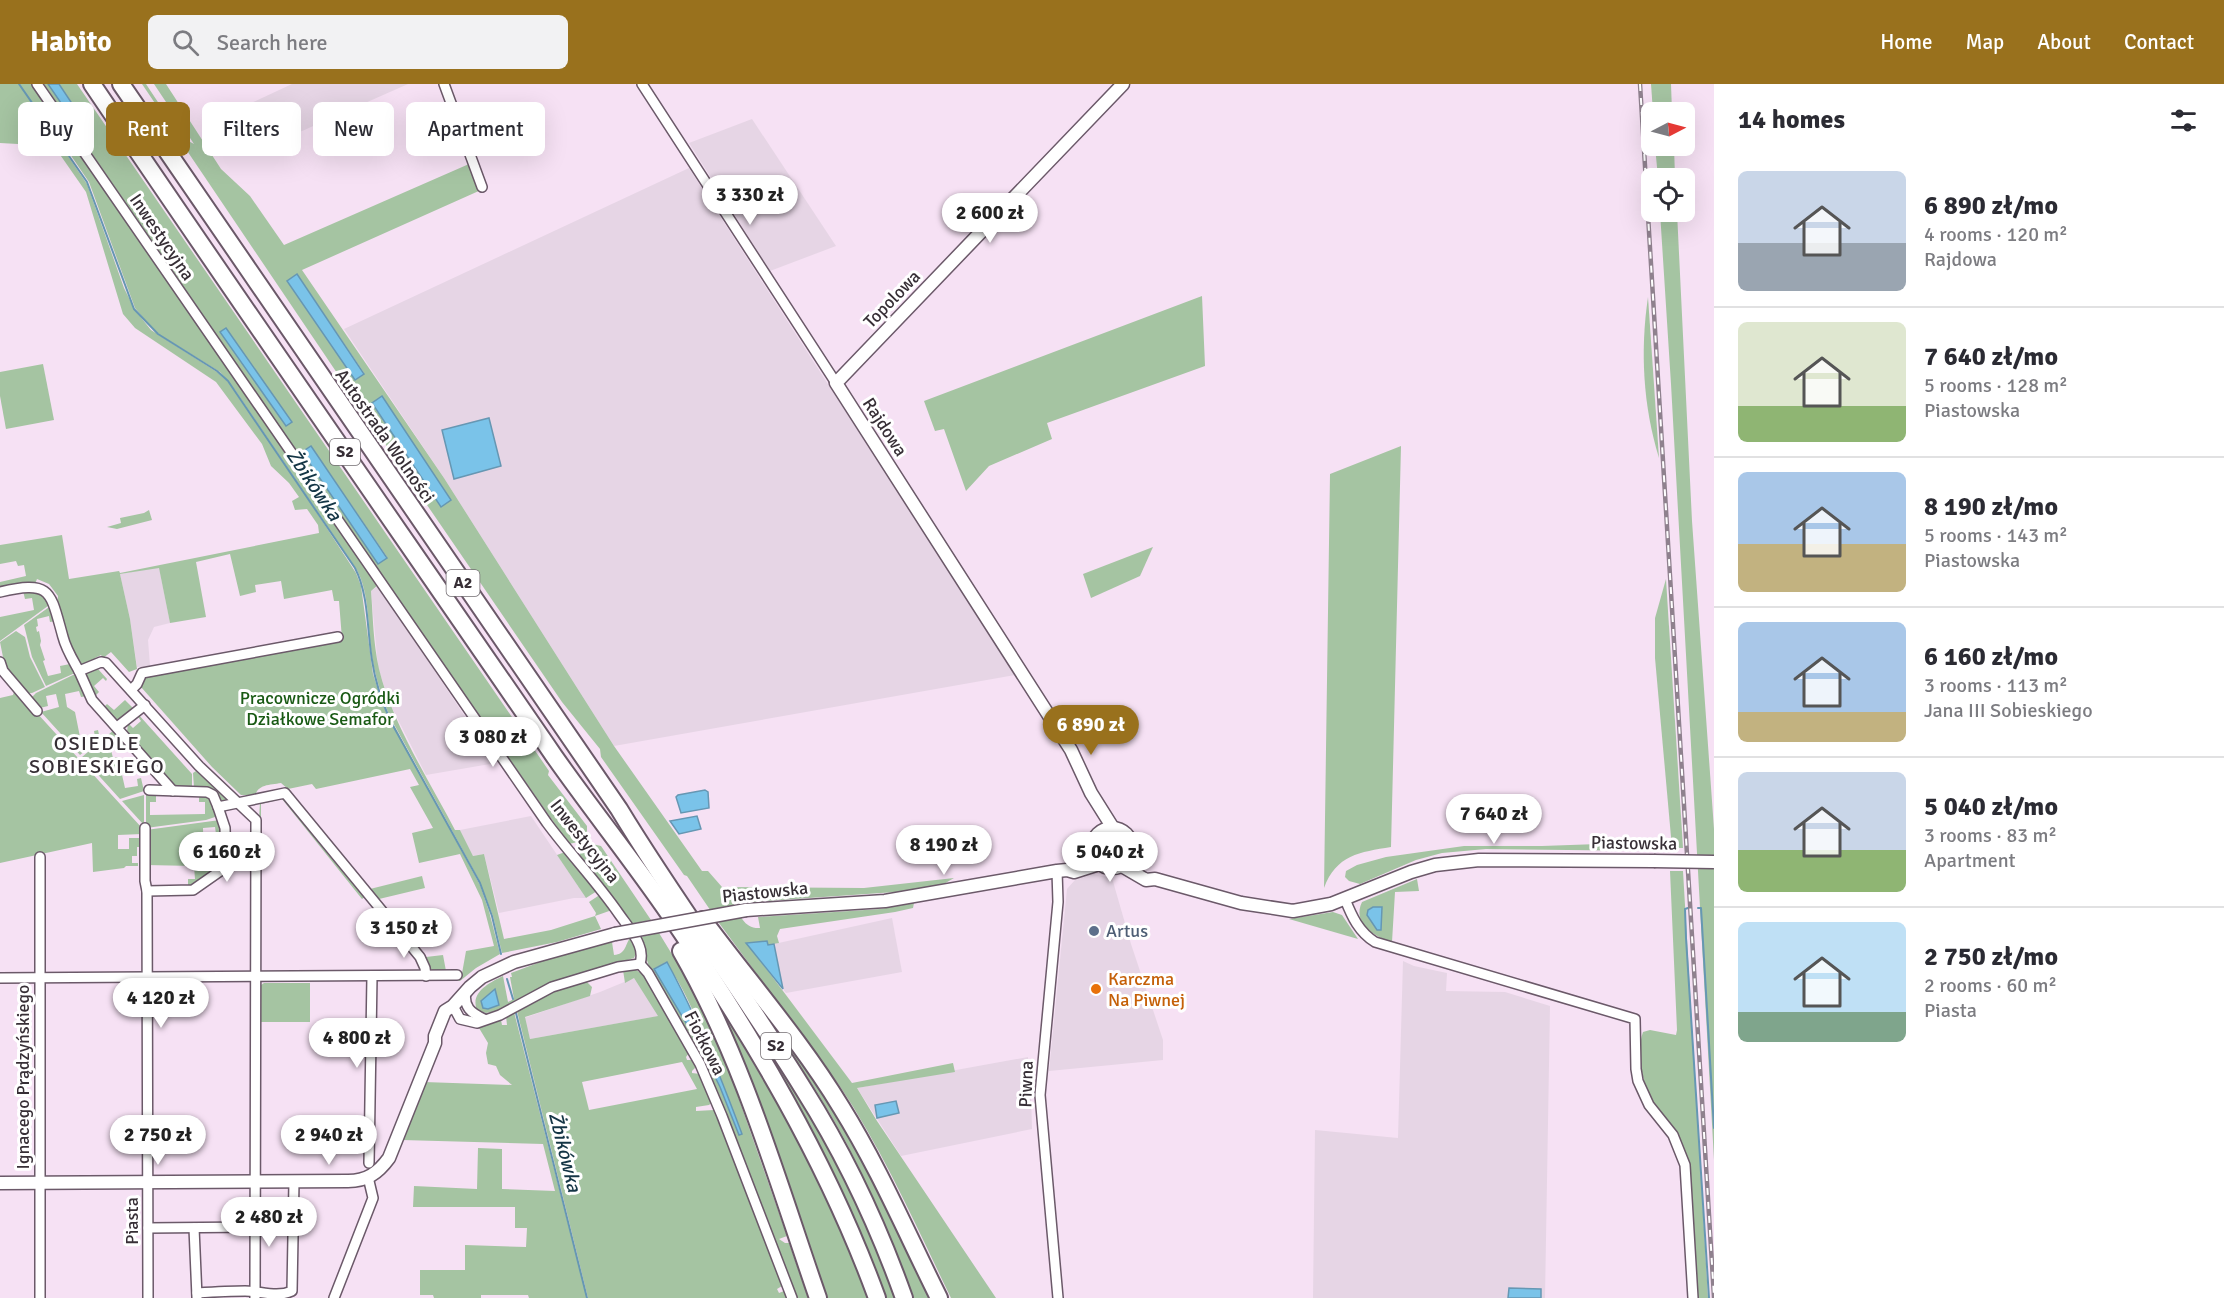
<!DOCTYPE html>
<html lang="en">
<head>
<meta charset="utf-8">
<style>
	body { margin:0; font-family:Signika,sans-serif; background:#f2f2f3; color:#2b2b33; height:100vh; display:flex; flex-direction:column; font-size:22px; white-space:nowrap }
	* { box-sizing:border-box; margin:0 }
	p { font-size:20px; color:#7c7c81 }
	.icon { flex:none; width:33px; height:33px; fill:none; stroke:currentColor; stroke-width:2; stroke-linecap:round; stroke-linejoin:round }
	.map { position:relative; flex:1; overflow:hidden }
	.side { display:flex; flex-direction:column; background:#fff; width:510px }
	.side>* { flex:none }
	.top-card { position:absolute; left:18px; top:18px; width:570px; height:54px; display:flex; gap:12px }
	.needle { width:39px; rotate:84deg }
	.controls { position:absolute; left:1641px; top:18px; display:grid; gap:12px }
	.controls a { display:grid; place-items:center; width:54px; height:54px; border-radius:9px; background:#fff; box-shadow:0 6px 24px #0002; font-size:30px }
	.price { position:absolute; translate:-50% -51px; padding:0 14px; border-radius:21px; background:#fff; color:#222; font-size:20px; line-height:39px; filter:drop-shadow(0 2px 3px #0008) }
	.price::after { content:''; position:absolute; left:50%; top:36px; width:18px; height:14px; margin-left:-9px; background:inherit; clip-path:polygon(0 0,100% 0,50% 100%) }
	.price.current { background:#99711d; color:#fff }
	ul { padding:0; list-style:none }
	li { display:flex; align-items:center; gap:18px; height:150px; padding:0 24px }
	li+li { border-top:2px solid #e1e1e2 }
	li span { display:grid; place-items:center; flex:none; width:168px; height:120px; border-radius:9px; color:#555 }
	li>.icon { margin-inline-start:auto }
	span .icon { width:72px; height:72px; fill:#fffc; stroke-width:1 }
	li b { font-size:26px }
	h2 { display:flex; justify-content:space-between; align-items:center; height:72px; padding:0 24px; font-size:26px }
	.chip { padding:0 21px; border-radius:9px; background:#fff; box-shadow:0 6px 24px #0002; font-size:21px; line-height:54px }
	.chip.current { background:#99711d; color:#fff }
	header { display:flex; align-items:center; gap:36px; box-sizing:border-box; height:84px; padding:0 30px; background:#99711d; color:#fff }
	header strong { font-size:28px }
	nav { display:flex; gap:33px; margin-inline-start:auto; font-size:21px }
	.search { width:420px; height:54px; background:#f2f2f3; display:flex; align-items:center; gap:15px; box-sizing:border-box; padding:0 21px; border-radius:9px; color:#7c7c81; font-size:22px }
	main { display:flex; flex:1; min-height:0 }
	.map>svg:first-child { display:block }
	.commercial { fill:#e6d5e5 }
	.green { fill:#a5c4a2; fill-rule:evenodd }
	.water { fill:#7ac3e9; stroke:#6697b3; stroke-width:1.5 }
	.lines { fill:none; stroke-linecap:round; stroke-linejoin:round }
	.stream { stroke:#6697b3; stroke-width:2 }
	.street-casing { stroke:#6b5969; stroke-width:12 }
	.secondary-casing { stroke:#6b5969; stroke-width:15 }
	.highway-casing { stroke:#6b5969; stroke-width:20 }
	.street { stroke:#fff; stroke-width:9 }
	.secondary { stroke:#fff; stroke-width:12 }
	.highway { stroke:#fff; stroke-width:16 }
	.rail-casing { stroke:#8f818e; stroke-width:4.5 }
	.rail { stroke:#fff; stroke-width:2; stroke-dasharray:7; stroke-linecap:butt }
	.secondary-bridge-casing { stroke:#6b5969; stroke-width:15; stroke-linecap:butt }
	.secondary-bridge { stroke:#fff; stroke-width:12 }
	.service-dot { fill:#5c6f8a; stroke:#fff; stroke-width:2 }
	.food-dot { fill:#e8710a; stroke:#fff; stroke-width:2 }
	.labels { text-anchor:middle; dominant-baseline:central; stroke-width:6; stroke-linejoin:round; paint-order:stroke }
	.shield { fill:#fff; stroke:#736d72; stroke-width:1.5 }
	.shield-label { font-size:16px; font-weight:bold; fill:#372f36 }
	.street-label { font-size:18px; fill:#372f36; stroke:#fff }
	.park-label { font-size:18px; fill:#195a14; stroke:#fff }
	.service-label { font-size:18px; fill:#4e5e75; stroke:#fff; text-anchor:start }
	.food-label { font-size:18px; fill:#c56008; stroke:#fff; text-anchor:start }
	.water-label { font-size:20px; font-style:italic; fill:#143545; stroke:#fff }
	.neighbourhood-label { font-size:20px; letter-spacing:1.5px; fill:#372f36; stroke:#fff }
</style>
</head>
<body>
<header>
<strong>Habito</strong>
<div class="search"><svg class="icon" aria-label="search" viewBox="0 0 24 24"><circle cx="10" cy="10" r="6"/><path d="M15 15l6 6"/></svg>Search here</div>
<nav><a>Home</a><a>Map</a><a>About</a><a>Contact</a></nav>
</header>
<main>
<div class="map">
<svg width="1714" height="1214" viewBox="0 0 1714 1214">
	<rect width="100%" height="100%" fill="#f6e1f4"/>
	<g class="commercial">
		<path d="M292,0H408L266,63L245,22Z"/>
		<path d="M752,35L836,162L770,187L689,59Z"/>
		<path d="M689,84L1015,591L614,662L444,394L344,245Z"/>
		<path d="M159,483L170,539L154,543L148,556L150,582L137,583L130,535L120,490Z"/>
		<path d="M378,502L496,679L426,691L389,618L378,583L371,507Z"/>
		<path d="M531,732L586,814H574L499,829L484,770L473,772L460,746Z"/>
		<path d="M1093,790L1112,794L1131,860L1163,956V976L1049,987L1067,805L1075,796Z"/>
		<path d="M892,834L902,888L786,909L783,905L774,860Z"/>
		<path d="M1403,877L1414,882L1447,889L1446,907L1505,908L1550,922L1545,1214H1313L1315,1046L1398,1054Z"/>
		<path d="M634,894L659,932L530,955L524,934L600,908Z"/>
		<path d="M1028,973L1029,1009H1031L1032,1045L901,1072L857,1004Z"/>
	</g>
	<g class="green">
		<path d="M0,0H32L53,28L186,224L378,501L371,507C373,532 373,559 379,585C392,639 429,696 455,746H460L473,772L484,770L504,855L551,846L595,832L596,829L589,818L598,812L602,813L612,826L595,832L601,845L557,858L502,869L493,832L478,794L390,633C381,611 374,589 371,565C368,540 369,509 357,486L235,306L220,288L160,251L150,242L135,224L89,98L42,29L40,31L87,100L124,204L135,226L151,246L217,288L229,299L304,409L356,489L361,502L373,590L383,621L480,801L489,827L500,870L476,884L460,897L445,895H461L466,867L494,862L482,816L460,770L419,779L412,749L433,744L410,703L419,701L410,685L316,705L312,700L288,705L281,699C270,701 257,700 255,713L251,715L247,711H241L212,683L141,603V600L149,590L342,555L339,517H334L332,506L284,515L281,497L255,501L256,508L240,512L230,470L196,478L206,533L170,539L159,484L120,490L130,535L137,585L129,588L111,568L103,574L101,571L95,574L96,577L82,583C71,564 55,535 58,512L49,500L37,495L35,500L27,499L0,505V498L26,492L24,481L18,482L16,477L0,480V461L62,451L69,495L119,487L120,489L319,449L318,441L307,425L295,426L292,417L299,413L289,399L271,382L262,360L216,298L135,244L123,230L86,108L54,62L0,59Z"/>
		<path d="M44,0H48L76,41L83,35L59,0H77L549,687L548,691L587,742V752L582,757L569,760L417,543ZM311,362L387,473L379,479L302,368Z"/>
		<path d="M142,0H146L181,53L194,60L154,0H166L221,85L250,112L284,161L469,80L481,106L302,186L444,394L614,662L702,787H708L722,803L864,804L954,794L942,801L910,807L752,818L750,806L746,805L735,812L733,819C740,831 744,845 760,844L758,833L880,825L914,819L913,824L895,828L780,845L777,852L779,859L768,861L767,857L747,859L852,999L953,979L955,988L857,1004L877,1037L996,1214H951C916,1142 884,1068 839,1001L719,839L687,792L684,791L601,673L600,665L562,618L364,329ZM297,190L364,289L355,296L287,197Z"/>
		<path d="M1651,0H1671L1672,28H1653Z"/>
		<path d="M1655,62H1674L1675,94H1658Z"/>
		<path d="M1660,128H1677L1692,437L1714,745V1076L1671,300Z"/>
		<path d="M1202,212L1205,282L1047,339L1052,355L989,382L966,407L944,345L935,347L924,317Z"/>
		<path d="M1648,213L1659,374C1643,322 1640,267 1648,213Z"/>
		<path d="M43,280L54,336L6,345L0,312V288Z"/>
		<path d="M1401,362L1391,763C1360,768 1336,771 1324,804L1330,390Z"/>
		<path d="M149,426L152,436L117,445L107,443L121,439L120,434L144,429Z"/>
		<path d="M1153,463L1140,492L1091,514L1083,490Z"/>
		<path d="M1666,495L1683,764H1672L1655,574V534Z"/>
		<path d="M36,506L52,519L0,557V533L34,526L32,514L25,515L23,507Z"/>
		<path d="M52,521L56,537L50,538L49,532L37,535L38,542L36,543L37,548L39,547L41,557L40,561L45,576L43,577L48,592L61,589L60,582L70,580L76,586L75,589L46,602L32,573L24,541Z"/>
		<path d="M16,547L25,553L30,573L45,603L32,609H26L5,583L0,558Z"/>
		<path d="M98,585L107,595L106,597L103,594L94,602L99,608L94,613L84,588L87,586L89,589Z"/>
		<path d="M75,590L78,591L88,612L81,613L79,607L65,610L67,623L75,628L80,653H82L83,656L95,653L94,647L98,646L100,655L80,671L41,628L59,623L56,610L46,612L48,622L40,624L31,614L36,609Z"/>
		<path d="M15,605L142,744V750L118,751V765H129V754H142L143,763H137V772H132V779H138V782H126L124,784L93,788L92,759L0,779V614L13,611Z"/>
		<path d="M125,616L135,626L119,636L111,634L103,624L107,620L114,626Z"/>
		<path d="M138,630L192,690V704L175,703L127,648L128,639L133,644L141,637L137,631Z"/>
		<path d="M115,645L130,660L123,662L121,655L109,658L113,674L118,673L125,704L138,702L137,695L141,694L144,707L120,715L82,673Z"/>
		<path d="M196,687L227,716L226,717L220,719L194,704L193,689Z"/>
		<path d="M146,709H156V718H150V731L205,730V718H199V709L210,713L216,730L215,733L206,736L146,744Z"/>
		<path d="M144,711V739L143,740L122,717Z"/>
		<path d="M283,713L366,812L362,815L282,715L261,720V735H259L260,718Z"/>
		<path d="M220,736L222,744L221,750H216L215,743L203,744L204,782H216V776H221L223,780L195,802H188V795H195L194,782L146,781V746Z"/>
		<circle cx="1112" cy="764" r="13"/>
		<path d="M1655,758L1656,767L1486,765L1442,769L1416,776L1360,800L1349,797L1345,793L1346,787L1357,781L1386,773L1464,762H1542Z"/>
		<path d="M588,759L601,762L651,836L630,840L600,796L579,773L581,767Z"/>
		<path d="M632,760L765,954L852,1102L899,1214H881L861,1159L629,763Z"/>
		<path d="M565,768L597,807L586,814L557,771Z"/>
		<path d="M1670,787H1683L1708,1214H1697L1688,1075C1675,1037 1646,1025 1641,981C1640,969 1639,959 1643,948L1650,946L1676,951L1677,946Z"/>
		<path d="M422,792L425,804L379,815L370,805Z"/>
		<path d="M1417,795L1419,807L1395,808L1392,858C1373,852 1352,839 1362,818Z"/>
		<path d="M1333,828L1342,831L1358,855L1289,835Z"/>
		<path d="M659,849L681,885L720,961L787,1152L779,1155L785,1159H789L808,1214H796L717,1008L704,978L650,886L640,853ZM666,878C692,916 707,960 720,1003L701,964L654,885Z"/>
		<path d="M630,854L637,867L634,874L560,896L496,927L486,929L474,925L476,923C472,907 491,898 503,892L508,918L514,915L510,893H512L511,889L543,877L612,858L614,871C626,870 625,861 630,854Z"/>
		<path d="M443,871L446,887C435,888 426,887 426,873Z"/>
		<path d="M623,886H636L644,891L689,969L686,973L687,976H693L696,983L692,987V989L700,990L712,1018L709,1021L696,1023V1027L714,1026L715,1028L782,1202L777,1205L779,1209L784,1207L787,1214H588L517,927L540,913L579,898H587L592,903L590,912L525,933L530,955L658,932L634,894L625,899ZM682,978L697,1005L589,1026L582,998Z"/>
		<path d="M264,899H310V938H261V901Z"/>
		<path d="M712,909L791,1043L836,1137L868,1214H823Z"/>
		<path d="M754,910L844,1038L934,1214H913C894,1162 873,1112 848,1062C820,1009 786,960 752,911Z"/>
		<path d="M514,928L587,1214H529L528,1211H481V1214H434L433,1211H420V1186H465V1161L526,1163L527,1144H515V1123H413L414,1102L477,1105L478,1064L502,1065V1105L555,1107L543,1060L402,1056L424,998L512,1001L500,991L496,982L488,980L486,969L488,959L479,944L501,936L502,941H507L506,932Z"/>
	</g>
	<g class="water">
		<path d="M48,0H59L83,36L76,41Z"/>
		<path d="M244,29L251,37L255,47L254,50L246,52L242,51L236,35L238,30Z"/>
		<path d="M297,190L364,290L355,296L287,197Z"/>
		<path d="M226,244L292,338L286,342L220,248Z"/>
		<path d="M382,312L451,416L441,423L372,319Z"/>
		<path d="M489,334L501,382L454,395L442,346Z"/>
		<path d="M311,362L387,474L378,480L302,368Z"/>
		<path d="M705,706L708,708L709,724L681,729L676,713L678,711Z"/>
		<path d="M697,732L701,745L679,750L670,737Z"/>
		<path d="M1373,823H1382L1381,846H1377L1367,831L1368,826Z"/>
		<path d="M767,857L768,861L774,860L783,905L746,859Z"/>
		<path d="M667,878C697,933 720,991 742,1050L739,1051L720,1003L701,964L654,885Z"/>
		<path d="M495,905L499,921L488,925L483,924L481,917Z"/>
		<path d="M896,1017L899,1029L877,1034L875,1021Z"/>
		<path d="M1509,1204L1541,1205V1214H1508Z"/>
	</g>
	<g class="lines">
		<g class="stream">
			<path d="M19,0L87,98L134,225L158,250L217,287L228,297L355,484C369,511 367,547 372,576C375,598 382,618 391,638L480,799L492,832L501,870"/>
			<path d="M1688,824L1685,825L1686,854L1709,1214"/>
			<path d="M1698,824H1701L1714,1044"/>
			<path d="M507,895L513,915"/>
			<path d="M516,929L587,1214"/>
		</g>
		<g class="street-casing">
			<g id="street">
				<path d="M37,0L547,739C570,770 597,798 619,830C626,840 635,850 639,861C642,868 642,873 640,880"/>
				<path d="M444,0L482,103"/>
				<path d="M642,0L836,299"/>
				<path d="M0,508C52,496 50,507 63,553C66,565 73,576 79,587L101,578L106,579L199,682L256,736L255,1214"/>
				<path d="M0,578L3,587L37,627"/>
				<path d="M79,587L92,616L173,707"/>
				<path d="M131,606L137,600L142,589L338,553"/>
				<path d="M117,643L145,621"/>
				<path d="M149,706L207,708L213,711L218,723L285,709L420,873L425,884L426,892"/>
				<path d="M145,744V797L147,807L148,1214"/>
				<path d="M40,773V1214"/>
				<path d="M1057,787L1058,818L1040,1011L1058,1214"/>
				<path d="M147,807L193,806L223,785L226,781L225,744L218,723"/>
				<path d="M1345,815C1352,833 1359,848 1375,858L1635,935L1636,985L1638,997L1649,1021L1673,1051L1685,1081L1693,1214"/>
				<path d="M640,880L648,889L700,980L722,1032L792,1214"/>
				<path d="M0,894L457,891"/>
				<path d="M466,907C463,923 471,929 484,935"/>
				<path d="M453,922L460,935L477,939L500,931L552,903L618,883L640,880"/>
				<path d="M369,1079L372,892"/>
				<path d="M148,1144L255,1143"/>
				<path d="M194,1144L197,1213"/>
				<path d="M197,1209C213,1208 229,1207 245,1207C260,1207 277,1214 292,1207L294,1097"/>
				<path d="M334,1214L373,1114L368,1093"/>
			</g>
		</g>
		<g class="secondary-casing">
			<g id="secondary">
				<circle cx="1112" cy="764" r="20"/>
				<path d="M1113,744L1091,709L1071,666L836,299L1123,0"/>
				<path d="M1122,782L1146,796L1155,795L1241,819L1293,827L1331,820L1411,788L1435,781L1479,776L1654,777"/>
				<path d="M746,826L885,817L1057,787L1067,786L1074,788L1099,780"/>
				<path d="M0,1099L348,1097C367,1097 378,1089 389,1074L435,959V952L445,927L453,922L470,903L482,893L514,878L615,850"/>
			</g>
		</g>
		<g class="highway-casing">
			<g id="highway">
				<path d="M92,0C244,225 400,448 554,672C592,726 633,777 670,831C752,951 827,1077 877,1214"/>
				<path d="M121,0L619,725C677,821 745,910 804,1006C845,1071 878,1141 904,1214"/>
				<path d="M703,836C749,898 801,957 841,1023C879,1084 907,1150 939,1214"/>
				<path d="M681,867C743,975 777,1096 818,1214"/>
			</g>
		</g>
		<use href="#street" class="street"/>
		<use href="#secondary" class="secondary"/>
		<use href="#highway" class="highway"/>
		<g class="rail-casing">
			<path id="rail" d="M1640,0L1714,1213"/>
		</g>
		<use href="#rail" class="rail"/>
		<g class="secondary-bridge-casing">
			<g id="secondary-bridge">
				<path d="M1654,777L1714,778"/>
				<path d="M615,850L746,826"/>
			</g>
		</g>
		<use href="#secondary-bridge" class="secondary-bridge"/>
	</g>
	<circle class="service-dot" cx="1094" cy="847" r="6"/>
	<circle class="food-dot" cx="1096" cy="905" r="6"/>
	<g class="labels">
		<g class="shield">
			<rect x="330" y="355" width="30" height="26" rx="4.5"/>
			<rect x="446.5" y="486" width="33" height="26" rx="4.5"/>
			<rect x="761" y="949" width="30" height="26" rx="4.5"/>
		</g>
		<g class="shield-label">
			<text x="345" y="368">S2</text>
			<text x="463" y="499">A2</text>
			<text x="776" y="962">S2</text>
		</g>
		<g class="street-label">
			<text transform="translate(162 153) rotate(56)">Inwestycyjna</text>
			<text transform="translate(892 215) rotate(-46)">Topolowa</text>
			<text transform="translate(885 343) rotate(57)">Rajdowa</text>
			<text transform="translate(385 352) rotate(55)">Autostrada Wolności</text>
			<text transform="translate(585 757) rotate(52)">Inwestycyjna</text>
			<text transform="translate(1634 759) rotate(1)">Piastowska</text>
			<text transform="translate(765 808) rotate(-6)">Piastowska</text>
			<text transform="translate(705 959) rotate(63)">Fiołkowa</text>
			<text transform="translate(23 993) rotate(-90)">Ignacego Prądzyńskiego</text>
			<text transform="translate(1026 1000) rotate(-88)">Piwna</text>
			<text transform="translate(132 1137) rotate(-90)">Piasta</text>
		</g>
		<g class="park-label">
			<text x="320" y="614">Pracownicze Ogródki<tspan x="320" dy="21">Działkowe Semafor</tspan></text>
		</g>
		<g class="service-label">
			<text x="1106" y="847">Artus</text>
		</g>
		<g class="food-label">
			<text x="1108" y="895">Karczma<tspan x="1108" dy="21">Na Piwnej</tspan></text>
		</g>
		<g class="water-label">
			<text transform="translate(314 401) rotate(56)">Żbikówka</text>
			<text transform="translate(565 1068) rotate(76)">Żbikówka</text>
		</g>
		<g class="neighbourhood-label">
			<text x="97" y="659">OSIEDLE<tspan x="97" dy="23">SOBIESKIEGO</tspan></text>
		</g>
	</g>
</svg>
<div class="controls">
<a><svg class="needle" viewBox="-14 -14 28 28"><path d="M0-13l5 13h-10z" fill="#e53935"/><path d="M0 13l5-13h-10z" fill="#7c7c81"/></svg></a>
<a><svg class="icon" aria-label="locate" viewBox="0 0 24 24"><circle cx="12" cy="12" r="6"/><path d="M12 2v4M12 18v4M2 12h4M18 12h4"/></svg></a>
</div>
<b class="price" style="left:750px;top:142px">3 330 zł</b>
<b class="price" style="left:990px;top:160px">2 600 zł</b>
<b class="price current" style="left:1091px;top:672px">6 890 zł</b>
<b class="price" style="left:493px;top:684px">3 080 zł</b>
<b class="price" style="left:1494px;top:761px">7 640 zł</b>
<b class="price" style="left:944px;top:792px">8 190 zł</b>
<b class="price" style="left:227px;top:799px">6 160 zł</b>
<b class="price" style="left:1110px;top:799px">5 040 zł</b>
<b class="price" style="left:404px;top:875px">3 150 zł</b>
<b class="price" style="left:161px;top:945px">4 120 zł</b>
<b class="price" style="left:357px;top:985px">4 800 zł</b>
<b class="price" style="left:158px;top:1082px">2 750 zł</b>
<b class="price" style="left:329px;top:1082px">2 940 zł</b>
<b class="price" style="left:269px;top:1164px">2 480 zł</b>
<div class="top-card">
<a class="chip">Buy</a>
<a class="chip current">Rent</a>
<a class="chip">Filters</a>
<a class="chip">New</a>
<a class="chip">Apartment</a>
</div>
</div>
<section class="side">
<h2>14 homes<svg class="icon" aria-label="filters" viewBox="0 0 24 24"><path d="M4 7h16M4 17h16"/><circle cx="9" cy="7" r="2"/><circle cx="15" cy="17" r="2"/></svg></h2>
<ul>
<li><span style="background:linear-gradient(#c9d6e8 60%,#9aa5b1 0)"><svg class="icon" aria-label="home" viewBox="0 0 24 24"><path d="M3 11l9-7 9 7M6 9v11h12V9"/></svg></span><div><b>6 890 zł/mo</b><p>4 rooms · 120 m²</p><p>Rajdowa</p></div></li>
<li><span style="background:linear-gradient(#dfe7d0 70%,#8fb573 0)"><svg class="icon" aria-label="home" viewBox="0 0 24 24"><path d="M3 11l9-7 9 7M6 9v11h12V9"/></svg></span><div><b>7 640 zł/mo</b><p>5 rooms · 128 m²</p><p>Piastowska</p></div></li>
<li><span style="background:linear-gradient(#a9c7e8 60%,#c2b280 0)"><svg class="icon" aria-label="home" viewBox="0 0 24 24"><path d="M3 11l9-7 9 7M6 9v11h12V9"/></svg></span><div><b>8 190 zł/mo</b><p>5 rooms · 143 m²</p><p>Piastowska</p></div></li>
<li><span style="background:linear-gradient(#a9c7e8 75%,#c2b280 0)"><svg class="icon" aria-label="home" viewBox="0 0 24 24"><path d="M3 11l9-7 9 7M6 9v11h12V9"/></svg></span><div><b>6 160 zł/mo</b><p>3 rooms · 113 m²</p><p>Jana III Sobieskiego</p></div></li>
<li><span style="background:linear-gradient(#c9d6e8 65%,#8fb573 0)"><svg class="icon" aria-label="home" viewBox="0 0 24 24"><path d="M3 11l9-7 9 7M6 9v11h12V9"/></svg></span><div><b>5 040 zł/mo</b><p>3 rooms · 83 m²</p><p>Apartment</p></div></li>
<li><span style="background:linear-gradient(#bfe0f5 75%,#7fa58c 0)"><svg class="icon" aria-label="home" viewBox="0 0 24 24"><path d="M3 11l9-7 9 7M6 9v11h12V9"/></svg></span><div><b>2 750 zł/mo</b><p>2 rooms · 60 m²</p><p>Piasta</p></div></li>
</ul>
</section>
</main>
</body>
</html>
